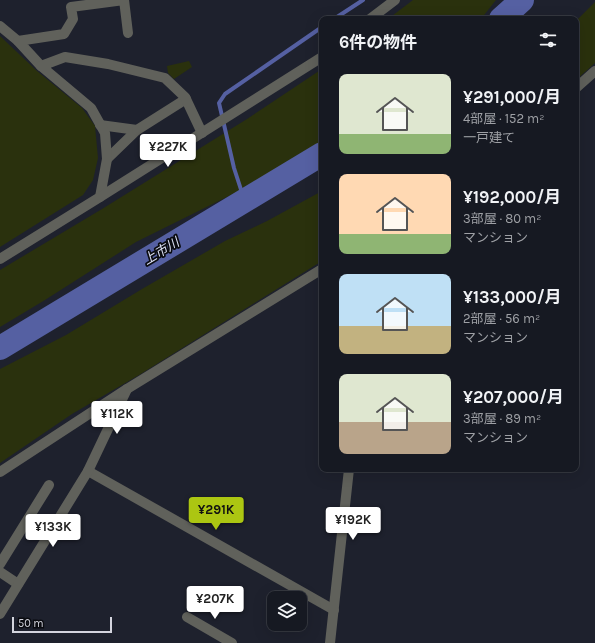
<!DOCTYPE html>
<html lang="ja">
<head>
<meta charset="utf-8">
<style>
	body { margin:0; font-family:Karla,"Noto Sans JP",sans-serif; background:#23262f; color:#f1f3f6; height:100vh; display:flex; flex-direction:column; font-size:15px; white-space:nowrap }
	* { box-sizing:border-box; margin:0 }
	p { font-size:13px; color:#9ea0a5 }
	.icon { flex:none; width:22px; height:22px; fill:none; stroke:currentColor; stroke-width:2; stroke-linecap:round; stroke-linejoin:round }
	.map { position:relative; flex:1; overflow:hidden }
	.details { position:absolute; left:319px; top:16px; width:260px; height:456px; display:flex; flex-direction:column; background:#161922; border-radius:8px; box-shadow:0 4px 16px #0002,0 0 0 1px #353840 }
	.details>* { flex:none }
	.fabs { position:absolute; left:267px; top:591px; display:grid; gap:8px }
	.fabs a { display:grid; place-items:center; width:40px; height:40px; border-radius:8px; background:#161922; box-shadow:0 4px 16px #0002,0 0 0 1px #353840; font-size:20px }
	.scale { position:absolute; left:12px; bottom:10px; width:100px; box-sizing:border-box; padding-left:4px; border:2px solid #d4d5de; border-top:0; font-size:11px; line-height:14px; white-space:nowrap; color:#d4d5de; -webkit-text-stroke:3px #0a0b10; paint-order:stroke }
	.price { position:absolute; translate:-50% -34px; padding:0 9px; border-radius:4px; background:#fff; color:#222; font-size:13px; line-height:26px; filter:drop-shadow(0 1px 2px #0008) }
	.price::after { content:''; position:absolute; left:50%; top:24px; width:12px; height:9px; margin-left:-6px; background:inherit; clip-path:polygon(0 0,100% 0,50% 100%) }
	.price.active { background:#acc612; color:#111 }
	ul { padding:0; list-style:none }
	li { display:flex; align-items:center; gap:12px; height:100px; padding:0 20px }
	li span { display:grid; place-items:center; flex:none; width:112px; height:80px; border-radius:8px; color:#555 }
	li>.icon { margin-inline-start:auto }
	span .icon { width:48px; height:48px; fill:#fffc; stroke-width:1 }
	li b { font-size:17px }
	h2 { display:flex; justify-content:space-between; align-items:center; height:48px; padding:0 20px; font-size:17px }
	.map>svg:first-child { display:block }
	.green { fill:#2a310d }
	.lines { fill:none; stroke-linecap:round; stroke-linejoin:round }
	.stream { stroke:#5560a2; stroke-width:4 }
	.river { stroke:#5560a2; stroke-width:24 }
	.street { stroke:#60615b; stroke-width:10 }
	.labels { text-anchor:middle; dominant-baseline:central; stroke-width:3.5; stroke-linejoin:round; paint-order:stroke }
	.water-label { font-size:13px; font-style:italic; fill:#dee2f6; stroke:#0a0b10 }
</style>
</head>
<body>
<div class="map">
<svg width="595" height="643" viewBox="0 0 595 643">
	<rect width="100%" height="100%" fill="#1e212d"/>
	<g class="green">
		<path d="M413,0H496L481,19H388Z"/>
		<path d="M595,2V63L576,80V21Z"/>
		<path d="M0,36L37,71L82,108L95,126L98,158L93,180L83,195L0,247Z"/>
		<path d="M189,61L192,67L174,79L168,73L167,66Z"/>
		<path d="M322,69V144L267,177L136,242L45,300L0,327V270L102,209L247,119Z"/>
		<path d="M322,191V261L139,375L72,414L0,463V369L66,335L142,289L225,241L267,221Z"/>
	</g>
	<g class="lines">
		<g class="stream">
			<path d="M334,19L363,0"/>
			<path d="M245,202L234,168L219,103L225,94L322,27"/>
		</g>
		<g class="river">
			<path d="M501,19L522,0"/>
			<path d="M0,348L322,154"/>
		</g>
		<g class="street">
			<path d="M370,19L395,0"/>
			<path d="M0,26L18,41"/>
			<path d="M41,66L18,41L64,34L73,19L71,7L124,0L128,33"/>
			<path d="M576,88L595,71"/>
			<path d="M100,125L137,130L107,159"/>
			<path d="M137,130L186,99"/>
			<path d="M100,197L107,159L105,133L91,108L41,66L65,57L108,64L165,78L185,97L202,133"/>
			<path d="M0,259L100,197L322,57"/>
			<path d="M88,471L334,610"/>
			<path d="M0,472L127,389L322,269"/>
			<path d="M0,564L49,485"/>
			<path d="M0,572L18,584"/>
			<path d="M0,614L88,471L127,389"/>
			<path d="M187,617L232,643"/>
			<path d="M330,643L349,469"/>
		</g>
	</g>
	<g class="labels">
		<g class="water-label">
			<text transform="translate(161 251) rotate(-31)">上市川</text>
		</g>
	</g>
</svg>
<div class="fabs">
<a><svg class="icon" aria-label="layers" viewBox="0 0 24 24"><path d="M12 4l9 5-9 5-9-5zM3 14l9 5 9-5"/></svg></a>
</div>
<div class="scale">50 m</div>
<b class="price" style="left:168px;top:168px">¥227K</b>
<b class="price" style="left:117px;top:435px">¥112K</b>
<b class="price active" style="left:216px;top:531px">¥291K</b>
<b class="price" style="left:353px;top:541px">¥192K</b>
<b class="price" style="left:53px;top:548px">¥133K</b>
<b class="price" style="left:215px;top:620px">¥207K</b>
<section class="details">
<h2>6件の物件<svg class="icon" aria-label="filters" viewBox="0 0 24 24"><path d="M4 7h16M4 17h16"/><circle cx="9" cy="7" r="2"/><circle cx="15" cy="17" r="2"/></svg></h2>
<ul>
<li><span style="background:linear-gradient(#dfe7d0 75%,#8fb573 0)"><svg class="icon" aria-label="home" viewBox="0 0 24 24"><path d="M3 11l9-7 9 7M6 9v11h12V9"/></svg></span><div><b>¥291,000/月</b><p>4部屋 · 152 m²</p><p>一戸建て</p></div></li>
<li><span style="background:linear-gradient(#ffd9b3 75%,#8fb573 0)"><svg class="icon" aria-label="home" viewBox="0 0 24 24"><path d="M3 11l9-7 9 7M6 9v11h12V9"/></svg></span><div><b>¥192,000/月</b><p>3部屋 · 80 m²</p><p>マンション</p></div></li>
<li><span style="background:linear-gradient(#bfe0f5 65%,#c2b280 0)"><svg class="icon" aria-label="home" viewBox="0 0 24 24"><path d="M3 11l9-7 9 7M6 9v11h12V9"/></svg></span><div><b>¥133,000/月</b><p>2部屋 · 56 m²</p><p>マンション</p></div></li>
<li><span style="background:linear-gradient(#dfe7d0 60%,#b9a48a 0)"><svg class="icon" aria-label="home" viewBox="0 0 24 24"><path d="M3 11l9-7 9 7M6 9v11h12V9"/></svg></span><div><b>¥207,000/月</b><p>3部屋 · 89 m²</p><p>マンション</p></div></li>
</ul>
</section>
</div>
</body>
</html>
